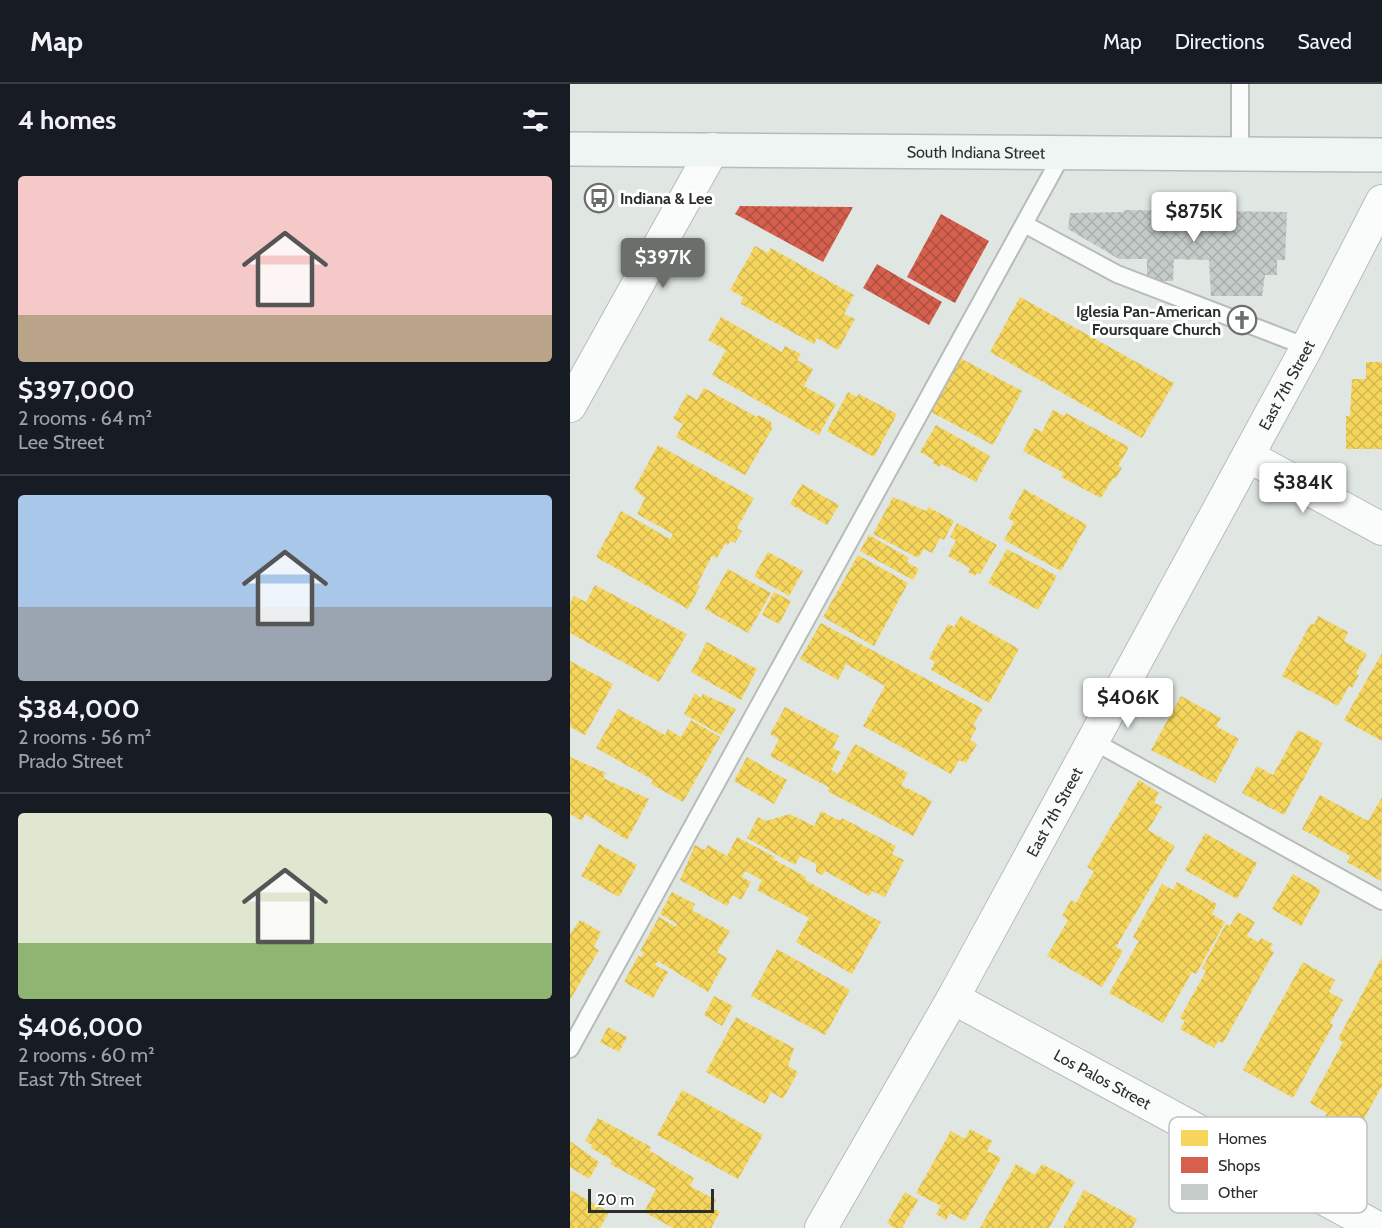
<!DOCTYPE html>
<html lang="en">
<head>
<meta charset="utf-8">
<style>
	body { margin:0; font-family:Cabin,sans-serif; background:#242831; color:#f1f3f6; height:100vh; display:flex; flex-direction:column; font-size:22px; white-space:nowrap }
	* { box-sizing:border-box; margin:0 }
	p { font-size:20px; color:#9ea1a6 }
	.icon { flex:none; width:33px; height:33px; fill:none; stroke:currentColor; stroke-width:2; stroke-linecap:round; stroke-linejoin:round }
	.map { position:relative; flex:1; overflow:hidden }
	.panel { display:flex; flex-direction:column; background:#171b24; width:570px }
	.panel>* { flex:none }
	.scale { position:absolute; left:18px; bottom:15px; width:126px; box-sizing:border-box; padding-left:6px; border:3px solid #2a2f2c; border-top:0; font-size:16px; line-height:21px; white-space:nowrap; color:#2a2f2c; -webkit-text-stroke:4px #fff; paint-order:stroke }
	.price { position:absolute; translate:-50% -51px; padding:0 14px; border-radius:6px; background:#fff; color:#222; font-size:20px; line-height:39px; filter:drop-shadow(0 2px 3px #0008) }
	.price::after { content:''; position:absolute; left:50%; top:36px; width:18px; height:14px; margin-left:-9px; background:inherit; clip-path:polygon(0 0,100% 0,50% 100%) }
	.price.on { background:#6a6f6c; color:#fff }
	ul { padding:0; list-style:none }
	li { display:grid; align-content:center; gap:12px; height:318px; padding:0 18px }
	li+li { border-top:2px solid #363941 }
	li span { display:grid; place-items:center; height:186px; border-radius:6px; color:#555 }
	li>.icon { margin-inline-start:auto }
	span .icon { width:108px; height:108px; fill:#fffc; stroke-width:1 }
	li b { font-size:26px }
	h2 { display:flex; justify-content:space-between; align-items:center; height:72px; padding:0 18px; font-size:26px }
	header { display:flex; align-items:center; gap:36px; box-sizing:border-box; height:84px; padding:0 30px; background:#171b24; border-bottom:2px solid #363941 }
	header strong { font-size:28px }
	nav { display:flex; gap:33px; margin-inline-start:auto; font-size:21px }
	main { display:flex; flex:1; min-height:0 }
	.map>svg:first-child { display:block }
	.homes { fill:url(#homes-cross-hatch) }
	.shops { fill:url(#shops-cross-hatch) }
	.building { fill:url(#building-cross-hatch) }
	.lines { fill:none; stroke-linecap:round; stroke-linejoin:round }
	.service-casing { stroke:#b7bcb9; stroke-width:20 }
	.minor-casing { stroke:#b7bcb9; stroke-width:34 }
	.secondary-casing { stroke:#b7bcb9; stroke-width:36 }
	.service { stroke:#fafbfb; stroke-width:16 }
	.minor { stroke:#fafbfb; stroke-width:32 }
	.secondary { stroke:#eef5f2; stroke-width:33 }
	.labels { text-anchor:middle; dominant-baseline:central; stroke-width:6; stroke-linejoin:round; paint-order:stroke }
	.street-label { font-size:16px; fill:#2a2f2c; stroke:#fff }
	.poi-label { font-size:16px; font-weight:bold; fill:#2a2f2c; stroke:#fff; text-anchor:start }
	.key { fill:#fff; stroke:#bfc1c0; stroke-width:1.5 }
	.key-label { font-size:16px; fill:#2a2f2c }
</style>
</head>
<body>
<header>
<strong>Map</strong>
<nav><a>Map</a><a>Directions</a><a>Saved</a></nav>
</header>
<main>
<section class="panel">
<h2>4 homes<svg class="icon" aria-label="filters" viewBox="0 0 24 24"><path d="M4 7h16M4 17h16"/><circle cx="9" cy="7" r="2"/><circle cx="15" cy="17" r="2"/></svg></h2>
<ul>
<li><span style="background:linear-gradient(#f6c9c9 75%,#b9a48a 0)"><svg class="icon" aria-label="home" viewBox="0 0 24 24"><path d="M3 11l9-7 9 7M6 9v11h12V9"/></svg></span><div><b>$397,000</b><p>2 rooms · 64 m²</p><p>Lee Street</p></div></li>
<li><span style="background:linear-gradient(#a9c7e8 60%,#9aa5b1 0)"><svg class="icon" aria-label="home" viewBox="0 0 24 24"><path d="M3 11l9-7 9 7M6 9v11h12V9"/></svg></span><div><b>$384,000</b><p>2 rooms · 56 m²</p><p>Prado Street</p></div></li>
<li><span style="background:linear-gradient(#dfe7d0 70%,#8fb573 0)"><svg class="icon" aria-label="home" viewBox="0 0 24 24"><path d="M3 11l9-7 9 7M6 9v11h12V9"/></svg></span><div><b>$406,000</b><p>2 rooms · 60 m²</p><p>East 7th Street</p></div></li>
</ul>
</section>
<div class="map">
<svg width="812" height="1144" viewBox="0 0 812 1144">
	<defs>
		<pattern id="homes-cross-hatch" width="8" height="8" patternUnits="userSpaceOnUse" patternTransform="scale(1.5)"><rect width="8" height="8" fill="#f6d55c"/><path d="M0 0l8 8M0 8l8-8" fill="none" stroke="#d3b750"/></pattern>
		<pattern id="shops-cross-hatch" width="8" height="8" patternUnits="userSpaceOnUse" patternTransform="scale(1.5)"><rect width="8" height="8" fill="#d6604d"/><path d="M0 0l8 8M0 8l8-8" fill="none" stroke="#ae5040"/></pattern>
		<pattern id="building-cross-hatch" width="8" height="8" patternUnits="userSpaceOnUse" patternTransform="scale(1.5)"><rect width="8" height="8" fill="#c5cbc8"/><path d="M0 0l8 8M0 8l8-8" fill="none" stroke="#a9afac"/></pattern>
	</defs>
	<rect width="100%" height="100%" fill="#e0e7e3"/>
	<g class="homes">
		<path d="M185,162L198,169L201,164L284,211L274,230L285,235L268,266L247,254L244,260L171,220L173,213L160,206Z"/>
		<path d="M450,213L604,299L572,354L420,268Z"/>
		<path d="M151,233L212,268L215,262L231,270L227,276L243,285L234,302L266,320L249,351L142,291L156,266L138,256Z"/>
		<path d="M390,274L452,307L423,361L361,328Z"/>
		<path d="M796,278H812V365H776V332H780L782,295H796Z"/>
		<path d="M134,304L187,333L189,331L201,338L202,345L175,391L106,353L113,340L103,335L117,310L127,316Z"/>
		<path d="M278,308L287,313L289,310L327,330L304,373L257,347Z"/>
		<path d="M483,326L494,332L496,329L559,363L548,382L552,384L545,395L543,394L531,414L491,393L494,389L453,367L465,344L472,348Z"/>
		<path d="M366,341L420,372L406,398L371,380L369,383L363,379L364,376L350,368Z"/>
		<path d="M88,361L184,414L167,444L172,447L165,459L160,457L158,461L155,460L147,474L142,472L127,501L130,502L118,525L26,473L51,427L100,455L103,450L67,430L75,414L64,405Z"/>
		<path d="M232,400L269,421L257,441L220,420Z"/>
		<path d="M454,405L517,441L491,487L434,456L444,438L438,434Z"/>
		<path d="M323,413L356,427L358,423L384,437L374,456L370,454L362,469L354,465L348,474L303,450Z"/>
		<path d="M387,439L427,461L410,490L407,489L405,492L398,488L400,484L378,472L386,456L380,453Z"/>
		<path d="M299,451L339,474L337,478L349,485L343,496L290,467Z"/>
		<path d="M437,465L487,492L468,526L418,499Z"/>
		<path d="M198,468L233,487L219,512L184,492Z"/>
		<path d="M288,471L338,499L304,562L253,533Z"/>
		<path d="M158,485L201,509L178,549L135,525Z"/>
		<path d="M25,501L117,550L89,598L0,549V519L4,512L16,518Z"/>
		<path d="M204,508L221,517L209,540L192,531Z"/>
		<path d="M391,532L449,565L419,619L361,586L365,578L359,574L378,540L384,543Z"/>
		<path d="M748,532L778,548L774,557L797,570L786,589L789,591L782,604L779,602L768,622L712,592L741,539L744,541Z"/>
		<path d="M251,539L413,625L403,641L407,643L400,656L407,660L396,679L389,676L381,690L293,642L315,602L276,580L268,596L230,575Z"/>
		<path d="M137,558L187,585L171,616L121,588Z"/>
		<path d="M812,569V657L774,636Z"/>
		<path d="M0,577L43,600L15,651L0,643Z"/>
		<path d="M125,609L131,614L133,610L166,625L151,651L114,630Z"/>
		<path d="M611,612L651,634L646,642L669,655L645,699L581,666Z"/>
		<path d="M215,623L269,652L263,664L271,668L261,686L268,690L285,660L338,689L331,701L362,717L343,752L257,707L260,704L200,672L209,655L200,650Z"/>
		<path d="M48,625L95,651L98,645L111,653L121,636L150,653L113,718L81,700L83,696L26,664Z"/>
		<path d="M728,646L753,659L714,731L672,709L687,682L703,691Z"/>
		<path d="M0,673L36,689L33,694L79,715L57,756L15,730L12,737L0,730Z"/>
		<path d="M177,673L217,696L204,720L164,697Z"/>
		<path d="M569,696L589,709L584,718L592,723L578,746L605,762L546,863L553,867L532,903L477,872L498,836L492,832L501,816L506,819L524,787L517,783Z"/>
		<path d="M750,711L798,737L812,713L811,797L777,778L780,772L732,745Z"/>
		<path d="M251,727L270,737L272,734L326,762L322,770L334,776L315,813L302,807L299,812L255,787L252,791L246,788V780L230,772L225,781L177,754L188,733L196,737L220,730L244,742Z"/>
		<path d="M635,749L687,779L667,815L615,786Z"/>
		<path d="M167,753L205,773L203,775L236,793L235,796L311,838L282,890L226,858L239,834L187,806L192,796L175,787L172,793L181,798L171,816L163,811L157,822L110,796L125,761L135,766L138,761L157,772Z"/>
		<path d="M29,760L67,781L49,813L11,792Z"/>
		<path d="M723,790L751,806L731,842L702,825Z"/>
		<path d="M607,798L647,820L642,830L655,838L626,890L622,888L593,939L539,909L569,857L563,853L592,800L603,806Z"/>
		<path d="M102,808L125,820L122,826L160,847L147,868L157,874L138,908L88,877L85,881L98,888L83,914L54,898L68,872L71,873L74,869L70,867L89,833L106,843L107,840L90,830Z"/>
		<path d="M668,828L685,838L677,852L688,858L691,854L703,860L700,865L704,868L653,959L648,957L644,964L610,945L615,937L610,934L636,887L632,884L656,840L660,842Z"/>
		<path d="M10,836L31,848L24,863L29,866L0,916V850Z"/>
		<path d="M207,865L280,906L255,951L181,912Z"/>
		<path d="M812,873V1002L786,1049L781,1046L778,1052L756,1040L759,1034L755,1032L757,1029L740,1019L773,958L768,955Z"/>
		<path d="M733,878L765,896L759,908L773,916L760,939L763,941L723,1014L673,986Z"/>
		<path d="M144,912L163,922L152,942L134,931Z"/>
		<path d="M166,933L224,964L218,982L228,988L213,1015L201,1008L195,1020L136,988Z"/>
		<path d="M38,943L57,953L49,968L30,958Z"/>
		<path d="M112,1006L193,1051L168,1095L87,1051Z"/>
		<path d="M28,1034L81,1063L79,1066L124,1094L120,1102L146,1116L142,1124L150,1128L141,1144H103L74,1128L86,1105L40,1080L42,1076L21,1064L22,1061L15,1057Z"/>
		<path d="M400,1045L422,1057L417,1067L431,1074L395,1137L380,1129L376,1136L366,1130L371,1122L346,1109L381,1047L395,1055Z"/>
		<path d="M0,1057L29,1078L19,1095L0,1083Z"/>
		<path d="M446,1080L465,1091L472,1080L505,1098L479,1144H410Z"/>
		<path d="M0,1106L39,1128L30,1144H0Z"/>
		<path d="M514,1106L567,1135L562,1144H493Z"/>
		<path d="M335,1108L348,1116L332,1144H325L317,1139Z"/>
	</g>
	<g class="shops">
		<path d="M170,122L283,123L253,178L165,130Z"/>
		<path d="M371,130L419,157L385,219L337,193Z"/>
		<path d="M307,180L372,218L359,241L293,204Z"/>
	</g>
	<path class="building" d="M554,126L717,128L715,176H707V191H695L692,212H641L639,176L604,175L603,197H577V175H549L498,145L500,129L554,128Z"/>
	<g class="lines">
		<g class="service-casing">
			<g id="service">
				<path d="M670,0V70"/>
				<path d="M456,141L547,190L737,263"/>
				<path d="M523,657L812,817"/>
				<path d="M0,965L493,69"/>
			</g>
		</g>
		<g class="minor-casing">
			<g id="minor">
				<path d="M0,322L143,65"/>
				<path d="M678,372L812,445"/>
				<path id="s1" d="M383,914L808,1144"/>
				<path id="s2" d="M251,1144L383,914L737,263L812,117"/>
			</g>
		</g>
		<g class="secondary-casing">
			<g id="secondary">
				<path id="s3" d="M0,65L812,71"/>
			</g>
		</g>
		<use href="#service" class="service"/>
		<use href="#minor" class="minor"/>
		<use href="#secondary" class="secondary"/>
	</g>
	<defs>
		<g id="bus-ring" transform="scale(1.5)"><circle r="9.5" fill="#fff" stroke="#6a6f6c" stroke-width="1.5"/><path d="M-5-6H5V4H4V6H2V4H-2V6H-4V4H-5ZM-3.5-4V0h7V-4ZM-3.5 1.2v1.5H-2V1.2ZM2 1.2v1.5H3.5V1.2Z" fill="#6a6f6c"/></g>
		<g id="church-ring" transform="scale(1.5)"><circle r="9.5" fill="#fff" stroke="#6a6f6c" stroke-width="1.5"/><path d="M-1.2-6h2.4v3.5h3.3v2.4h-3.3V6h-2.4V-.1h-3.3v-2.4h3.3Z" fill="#6a6f6c"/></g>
	</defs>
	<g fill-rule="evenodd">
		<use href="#bus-ring" x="29" y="114"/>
		<use href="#church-ring" x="672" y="236"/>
	</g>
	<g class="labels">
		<g class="street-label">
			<text stroke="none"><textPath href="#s3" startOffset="406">South Indiana Street</textPath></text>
			<text stroke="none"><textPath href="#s2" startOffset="963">East 7th Street</textPath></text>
			<text stroke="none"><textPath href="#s2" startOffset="477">East 7th Street</textPath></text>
			<text stroke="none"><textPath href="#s1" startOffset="170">Los Palos Street</textPath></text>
		</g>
		<g class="poi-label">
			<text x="50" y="114">Indiana &amp; Lee</text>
			<text x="651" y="227" text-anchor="end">Iglesia Pan-American<tspan x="651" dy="18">Foursquare Church</tspan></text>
		</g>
	</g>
	<rect x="599" y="1033" width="198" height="96" rx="9" class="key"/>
	<rect x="611" y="1046" width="27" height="16" fill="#f6d55c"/>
	<rect x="611" y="1073" width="27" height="16" fill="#d6604d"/>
	<rect x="611" y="1100" width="27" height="16" fill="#c5cbc8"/>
	<g class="key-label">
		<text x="648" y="1060">Homes</text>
		<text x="648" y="1087">Shops</text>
		<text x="648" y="1114">Other</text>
	</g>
</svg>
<div class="scale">20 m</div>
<b class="price" style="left:624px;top:159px">$875K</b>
<b class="price on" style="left:93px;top:205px">$397K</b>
<b class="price" style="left:733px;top:430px">$384K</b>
<b class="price" style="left:558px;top:645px">$406K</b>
</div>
</main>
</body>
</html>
